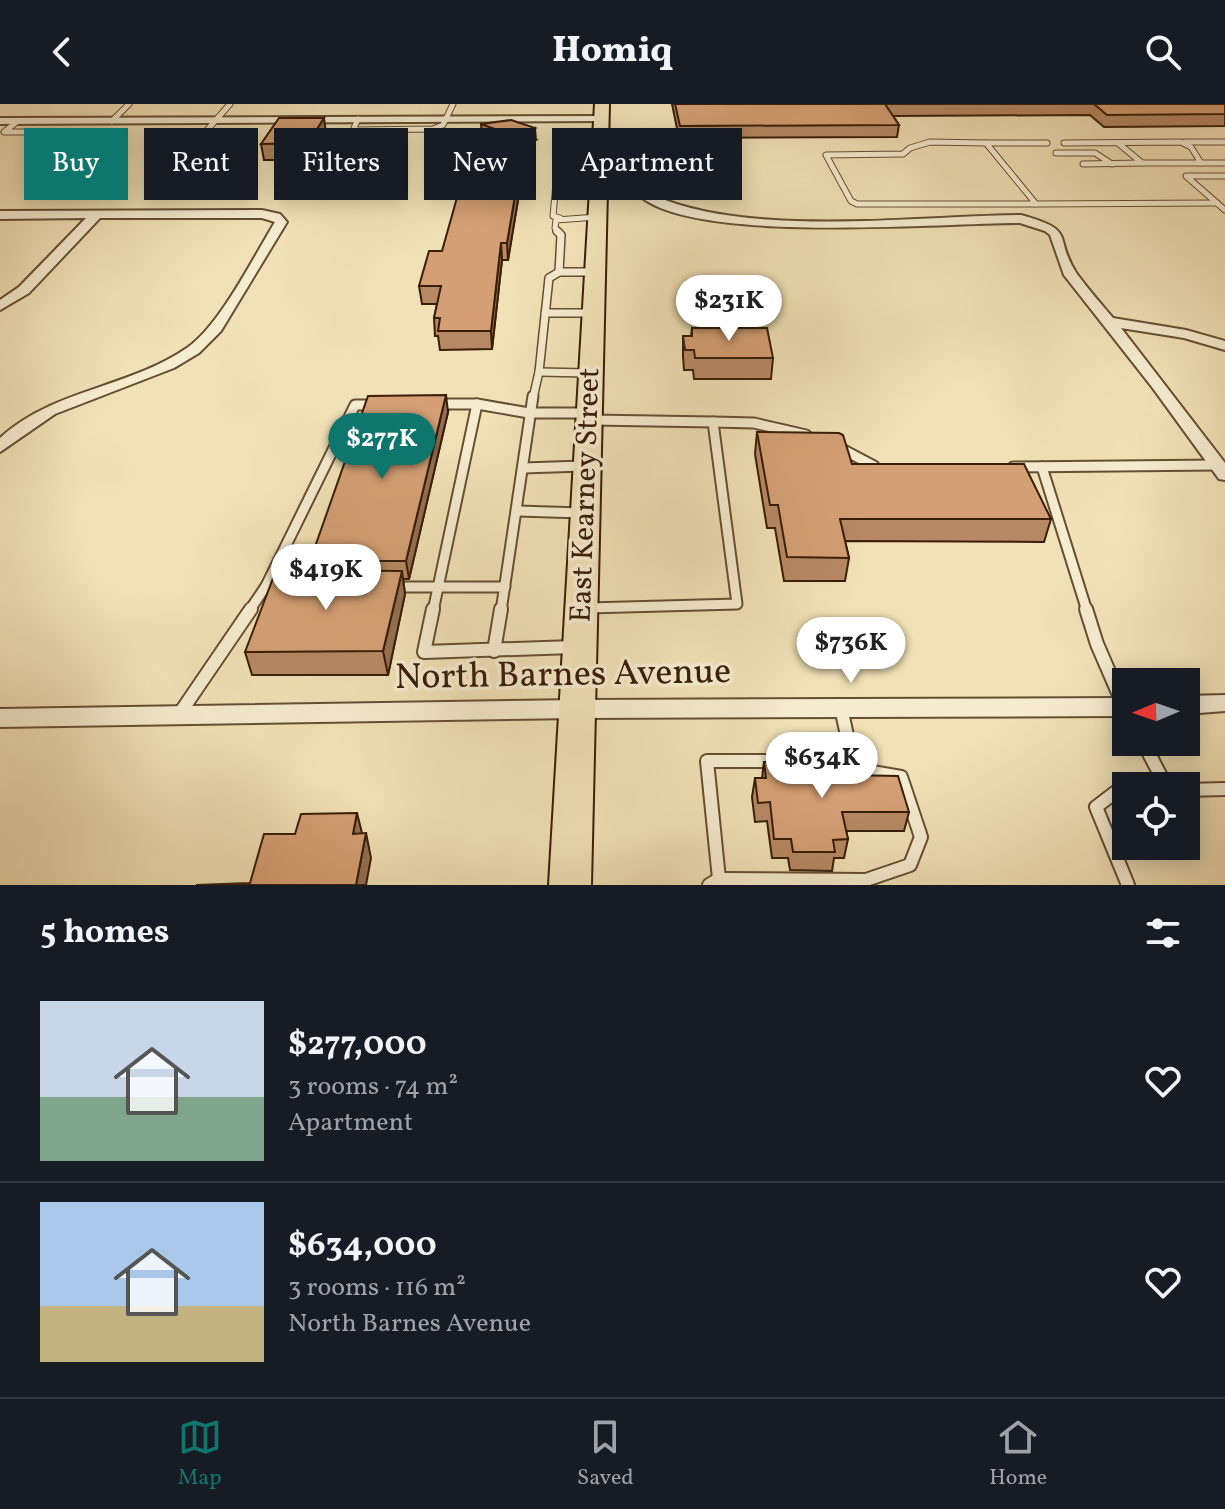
<!DOCTYPE html>
<html lang="en">
<head>
<meta charset="utf-8">
<style>
	body { margin:0; font-family:Vollkorn,serif; background:#242831; color:#f1f3f6; height:100vh; display:flex; flex-direction:column; font-size:30px; white-space:nowrap }
	* { box-sizing:border-box; margin:0 }
	p { font-size:26px; color:#9ea1a6 }
	.icon { flex:none; width:44px; height:44px; fill:none; stroke:currentColor; stroke-width:2; stroke-linecap:round; stroke-linejoin:round }
	.map { position:relative; height:781px; overflow:hidden }
	.panel { display:flex; flex-direction:column; background:#171b24; flex:1 }
	.panel>* { flex:none }
	.top-card { position:absolute; left:24px; top:24px; width:800px; height:72px; display:flex; gap:16px }
	.needle { width:52px; rotate:268deg }
	.fabs { position:absolute; left:1112px; top:564px; display:grid; gap:16px }
	.fabs a { display:grid; place-items:center; width:88px; height:88px; border-radius:0px; background:#171b24; box-shadow:0 4px 20px #0003; font-size:40px }
	.price { position:absolute; translate:-50% -68px; padding:0 18px; border-radius:28px; background:#fff; color:#222; font-size:26px; line-height:52px; filter:drop-shadow(0 2px 4px #0008) }
	.price::after { content:''; position:absolute; left:50%; top:48px; width:24px; height:18px; margin-left:-12px; background:inherit; clip-path:polygon(0 0,100% 0,50% 100%) }
	.price.selected { background:#0f766e; color:#fff }
	ul { padding:0; list-style:none }
	li { display:flex; align-items:center; gap:24px; height:200px; padding:0 40px }
	li+li { border-top:2px solid #363941 }
	li span { display:grid; place-items:center; flex:none; width:224px; height:160px; border-radius:0px; color:#555 }
	li>.icon { margin-inline-start:auto }
	span .icon { width:96px; height:96px; fill:#fffc; stroke-width:1 }
	li b { font-size:34px }
	h2 { display:flex; justify-content:space-between; align-items:center; height:96px; padding:0 40px; font-size:34px }
	.pill { padding:0 28px; border-radius:0px; background:#171b24; box-shadow:0 4px 20px #0003; font-size:28px; line-height:72px }
	.pill.selected { background:#0f766e; color:#fff }
	header { display:flex; justify-content:space-between; align-items:center; height:104px; padding:0 40px; background:#171b24; font-size:36px; font-weight:800 }
	.tabs { display:flex; justify-content:space-around; align-items:center; height:112px; border-top:2px solid #363941; background:#171b24; font-size:22px; color:#9ea1a6 }
	.tabs a { display:grid; justify-items:center; gap:4px }
	.tabs .selected { color:#0f766e }
	.map>svg:first-child { display:block }
	.lines { fill:none; stroke-linecap:round; stroke-linejoin:round }
	.service-far3-casing { stroke:#664e33; stroke-width:7 }
	.service-far2-casing { stroke:#664e33; stroke-width:10 }
	.service-far1-casing { stroke:#664e33; stroke-width:13 }
	.service-casing { stroke:#664e33; stroke-width:16 }
	.minor-casing { stroke:#664e33; stroke-width:4 }
	.primary-casing { stroke:#381d07; stroke-width:4 }
	.service-far3 { stroke:#f6ecd0; stroke-width:5 }
	.service-far2 { stroke:#f6ecd0; stroke-width:7 }
	.service-far1 { stroke:#f6ecd0; stroke-width:9 }
	.service { stroke:#f6ecd0; stroke-width:12 }
	.minor { fill:#f6ecd0; fill-rule:evenodd }
	.primary { fill:#f1e1b6; fill-rule:evenodd }
	.wall { fill:#b68964; stroke:#381d07; stroke-width:2 }
	.shaded-wall { fill:#946f51; stroke:#381d07; stroke-width:2 }
	.building { fill:#d49f74; stroke:#381d07; stroke-width:2 }
	.labels { text-anchor:middle; dominant-baseline:central; stroke-width:7; stroke-linejoin:round; paint-order:stroke }
	.street-label { font-size:30px; fill:#381d07; stroke:#f6ecd0 }
	.near-street-label { font-size:36px; fill:#381d07; stroke:#f6ecd0 }
</style>
</head>
<body>
<header><svg class="icon" aria-label="back" viewBox="0 0 24 24"><path d="M15 5l-7 7 7 7"/></svg>Homiq<svg class="icon" aria-label="search" viewBox="0 0 24 24"><circle cx="10" cy="10" r="6"/><path d="M15 15l6 6"/></svg></header>
<div class="map">
<svg width="1225" height="781" viewBox="0 0 1225 781">
	<rect width="100%" height="100%" fill="#f1e1b6"/>
	<filter id="stains"><feTurbulence type="fractalNoise" baseFrequency=".0025" numOctaves="4"/><feColorMatrix values="0 0 0 0 .2 0 0 0 0 .09 0 0 0 0 .02 0 0 0 .5 -.17"/></filter>
	<radialGradient id="worn" r=".72"><stop offset=".6" stop-color="#630" stop-opacity="0"/><stop offset="1" stop-color="#630" stop-opacity=".3"/></radialGradient>
	<g class="lines">
		<g class="service-far3-casing">
			<g id="service-far3">
				<path d="M358,15L354,24L357,26L433,25L443,21L453,0"/>
				<path d="M18,17L4,28H62"/>
				<path d="M112,17L129,0"/>
				<path d="M930,38L986,39L1036,100H857L851,97L826,51L903,50L910,44Z"/>
				<path d="M1185,38H1225"/>
				<path d="M986,39H1047"/>
				<path d="M1064,39L1181,38L1191,43L1201,59H1142L1118,39"/>
				<path d="M1056,49H1095L1112,60"/>
				<path d="M187,58L205,36L201,33L230,0"/>
				<path d="M1201,59H1225"/>
				<path d="M1083,60L1142,59"/>
				<path d="M1225,72H1186L1225,106"/>
				<path d="M1036,100L1217,99"/>
				<path d="M560,114L553,112L556,79L598,76"/>
				<path d="M559,129L555,124L556,116L597,113"/>
			</g>
		</g>
		<g class="service-far2-casing">
			<g id="service-far2">
				<path d="M557,127L561,131L559,168"/>
				<path d="M545,209H593"/>
				<path d="M539,268L588,269"/>
				<path d="M533,294L539,268L549,174L559,168H595"/>
			</g>
		</g>
		<g class="service-far1-casing">
			<g id="service-far1">
				<path d="M437,300H477"/>
				<path d="M713,318L754,319L806,331"/>
				<path d="M838,343L874,362"/>
				<path d="M1013,363L1217,361"/>
				<path d="M1042,363L1087,507"/>
				<path d="M523,364L583,362"/>
				<path d="M518,407L582,409"/>
				<path d="M266,482L355,301H374"/>
				<path d="M393,483H505"/>
				<path d="M588,504L737,500L713,318L592,316"/>
				<path d="M249,507L266,482H282"/>
				<path d="M433,507L477,300L529,309H587"/>
				<path d="M501,507L533,292"/>
			</g>
		</g>
		<g class="service-casing">
			<g id="service">
				<path d="M433,505L424,548L573,543"/>
				<path d="M1086,505L1097,540L1126,607"/>
				<path d="M494,547L501,505"/>
				<path d="M841,604L854,663"/>
				<path d="M178,612L251,505"/>
				<path d="M1143,638L1166,682"/>
				<path d="M1186,686L1225,685"/>
				<path d="M1126,687H1117L1096,703L1128,781"/>
				<path d="M719,775L707,657H787"/>
				<path d="M709,781L719,775L866,776L910,761L921,733L901,673L810,657"/>
			</g>
		</g>
		<g class="minor-casing">
			<g id="minor">
				<path d="M604,12V16L601,17L0,20V14Z"/>
				<path d="M600,34L645,39L653,91C748,134 915,112 1021,111C1079,127 1052,132 1077,170C1088,185 1101,200 1113,214L1186,226L1225,237V246L1184,234L1121,224L1225,359V376L1219,375L1152,283L1064,171L1050,131L1045,127L1020,119C940,119 699,140 641,93L636,44L596,39V35Z"/>
				<path d="M262,106L280,110L287,118L221,227L199,249L174,264L55,310L0,348V334C53,285 129,284 187,244C220,221 253,154 275,118L262,114H100L29,189L0,206V196L19,183L86,114L0,115V107Z"/>
				<path d="M1225,591V607L1186,610V592Z"/>
				<path d="M1126,594V612L577,614L0,623V605L577,596Z"/>
			</g>
		</g>
		<g class="primary-casing">
			<path id="primary" d="M595,0H609L591,781H549Z"/>
		</g>
		<use href="#service-far3" class="service-far3"/>
		<use href="#service-far2" class="service-far2"/>
		<use href="#service-far1" class="service-far1"/>
		<use href="#service" class="service"/>
		<use href="#minor" class="minor"/>
		<use href="#primary" class="primary"/>
	</g>
	<g class="wall">
		<path d="M672,0H1225V22L1104,23L1090,11L893,12L899,21L897,33L679,34Z"/>
		<path d="M481,20L536,36L515,45L482,32Z"/>
		<path d="M326,29L311,56H264L261,40Z"/>
		<path d="M519,90L508,156H502L492,245L440,246L438,232H435L434,214L437,200H422L419,182L442,147Z"/>
		<path d="M692,224L773,254L771,275H694L693,266H684L683,252V232H691Z"/>
		<path d="M448,308L409,475H403L405,490L388,571H252L245,548L303,469L312,466L310,457Z"/>
		<path d="M757,328L852,360L1051,415L1044,438L845,437L849,454L845,477H784L775,424H767L755,350Z"/>
		<path d="M779,652L819,658L833,664L909,708L904,727H846L848,735L844,754H834L832,767L790,766L788,754H772L767,717L755,718L752,693L755,674H762L764,658H778Z"/>
	</g>
	<g class="shaded-wall">
		<path d="M324,14L326,29L311,56L308,39Z"/>
		<path d="M535,24L536,36L515,45L514,32Z"/>
		<path d="M518,74L519,90L508,156L507,139Z"/>
		<path d="M501,139L502,156L492,245L491,227Z"/>
		<path d="M446,291L448,308L409,475L406,457Z"/>
		<path d="M402,467L405,490L388,571L383,547Z"/>
		<path d="M357,709L363,733L353,730Z"/>
		<path d="M366,729L371,754L366,781H356Z"/>
	</g>
	<g class="building">
		<path d="M675,0H945H885L899,21L680,22Z"/>
		<path d="M1094,0H1225V10L1107,11Z"/>
		<path d="M279,14H324L308,39L261,40Z"/>
		<path d="M511,16L535,24L514,32L481,20Z"/>
		<path d="M475,74H518L507,139H501L491,227H438L440,214H434L441,182H419L429,147H442L460,83H473Z"/>
		<path d="M692,224H767L773,254H695L694,246H685L683,232H692Z"/>
		<path d="M446,291L406,457H310L368,292Z"/>
		<path d="M757,328L839,329L843,331L852,360H1024L1051,415H840L849,454L787,453L778,401H770Z"/>
		<path d="M304,466L402,467L383,547L245,548L275,469H303Z"/>
		<path d="M779,652H817L819,658H832L833,664H845L847,671L898,672L909,708H842L848,735L833,736L835,748H793L791,735H774L770,698L758,699L755,674H766L764,658H780Z"/>
		<path d="M357,709L353,730L366,729L356,781H196L250,779L264,730H295L301,710Z"/>
	</g>
	<g class="labels">
		<g class="street-label">
			<text transform="translate(586 391) rotate(-88)">East Kearney Street</text>
		</g>
		<g class="near-street-label">
			<text transform="translate(563 572) rotate(-1)">North Barnes Avenue</text>
		</g>
	</g>
	<rect width="100%" height="100%" filter="url(#stains)"/>
	<rect width="100%" height="100%" fill="url(#worn)"/>
</svg>
<div class="fabs">
<a><svg class="needle" viewBox="-14 -14 28 28"><path d="M0-13l5 13h-10z" fill="#e53935"/><path d="M0 13l5-13h-10z" fill="#9ea1a6"/></svg></a>
<a><svg class="icon" aria-label="locate" viewBox="0 0 24 24"><circle cx="12" cy="12" r="6"/><path d="M12 2v4M12 18v4M2 12h4M18 12h4"/></svg></a>
</div>
<b class="price" style="left:729px;top:239px">$231K</b>
<b class="price selected" style="left:382px;top:377px">$277K</b>
<b class="price" style="left:326px;top:508px">$419K</b>
<b class="price" style="left:851px;top:581px">$736K</b>
<b class="price" style="left:822px;top:696px">$634K</b>
<div class="top-card">
<a class="pill selected">Buy</a>
<a class="pill">Rent</a>
<a class="pill">Filters</a>
<a class="pill">New</a>
<a class="pill">Apartment</a>
</div>
</div>
<section class="panel">
<h2>5 homes<svg class="icon" aria-label="filters" viewBox="0 0 24 24"><path d="M4 7h16M4 17h16"/><circle cx="9" cy="7" r="2"/><circle cx="15" cy="17" r="2"/></svg></h2>
<ul>
<li><span style="background:linear-gradient(#c9d6e8 60%,#7fa58c 0)"><svg class="icon" aria-label="home" viewBox="0 0 24 24"><path d="M3 11l9-7 9 7M6 9v11h12V9"/></svg></span><div><b>$277,000</b><p>3 rooms · 74 m²</p><p>Apartment</p></div><svg class="icon" aria-label="heart" viewBox="0 0 24 24"><path d="M12 20l-8-8c-3-5 5-10 8-4 3-6 11-1 8 4z"/></svg></li>
<li><span style="background:linear-gradient(#a9c7e8 65%,#c2b280 0)"><svg class="icon" aria-label="home" viewBox="0 0 24 24"><path d="M3 11l9-7 9 7M6 9v11h12V9"/></svg></span><div><b>$634,000</b><p>3 rooms · 116 m²</p><p>North Barnes Avenue</p></div><svg class="icon" aria-label="heart" viewBox="0 0 24 24"><path d="M12 20l-8-8c-3-5 5-10 8-4 3-6 11-1 8 4z"/></svg></li>
</ul>
</section>
<nav class="tabs">
<a class="selected"><svg class="icon" aria-label="map" viewBox="0 0 24 24"><path d="M3 6l6-2 6 2 6-2v14l-6 2-6-2-6 2zM9 4v14M15 6v14"/></svg>Map</a>
<a><svg class="icon" aria-label="saved" viewBox="0 0 24 24"><path d="M7 4h10v16l-5-4-5 4z"/></svg>Saved</a>
<a><svg class="icon" aria-label="home" viewBox="0 0 24 24"><path d="M3 11l9-7 9 7M6 9v11h12V9"/></svg>Home</a>
</nav>
</body>
</html>
